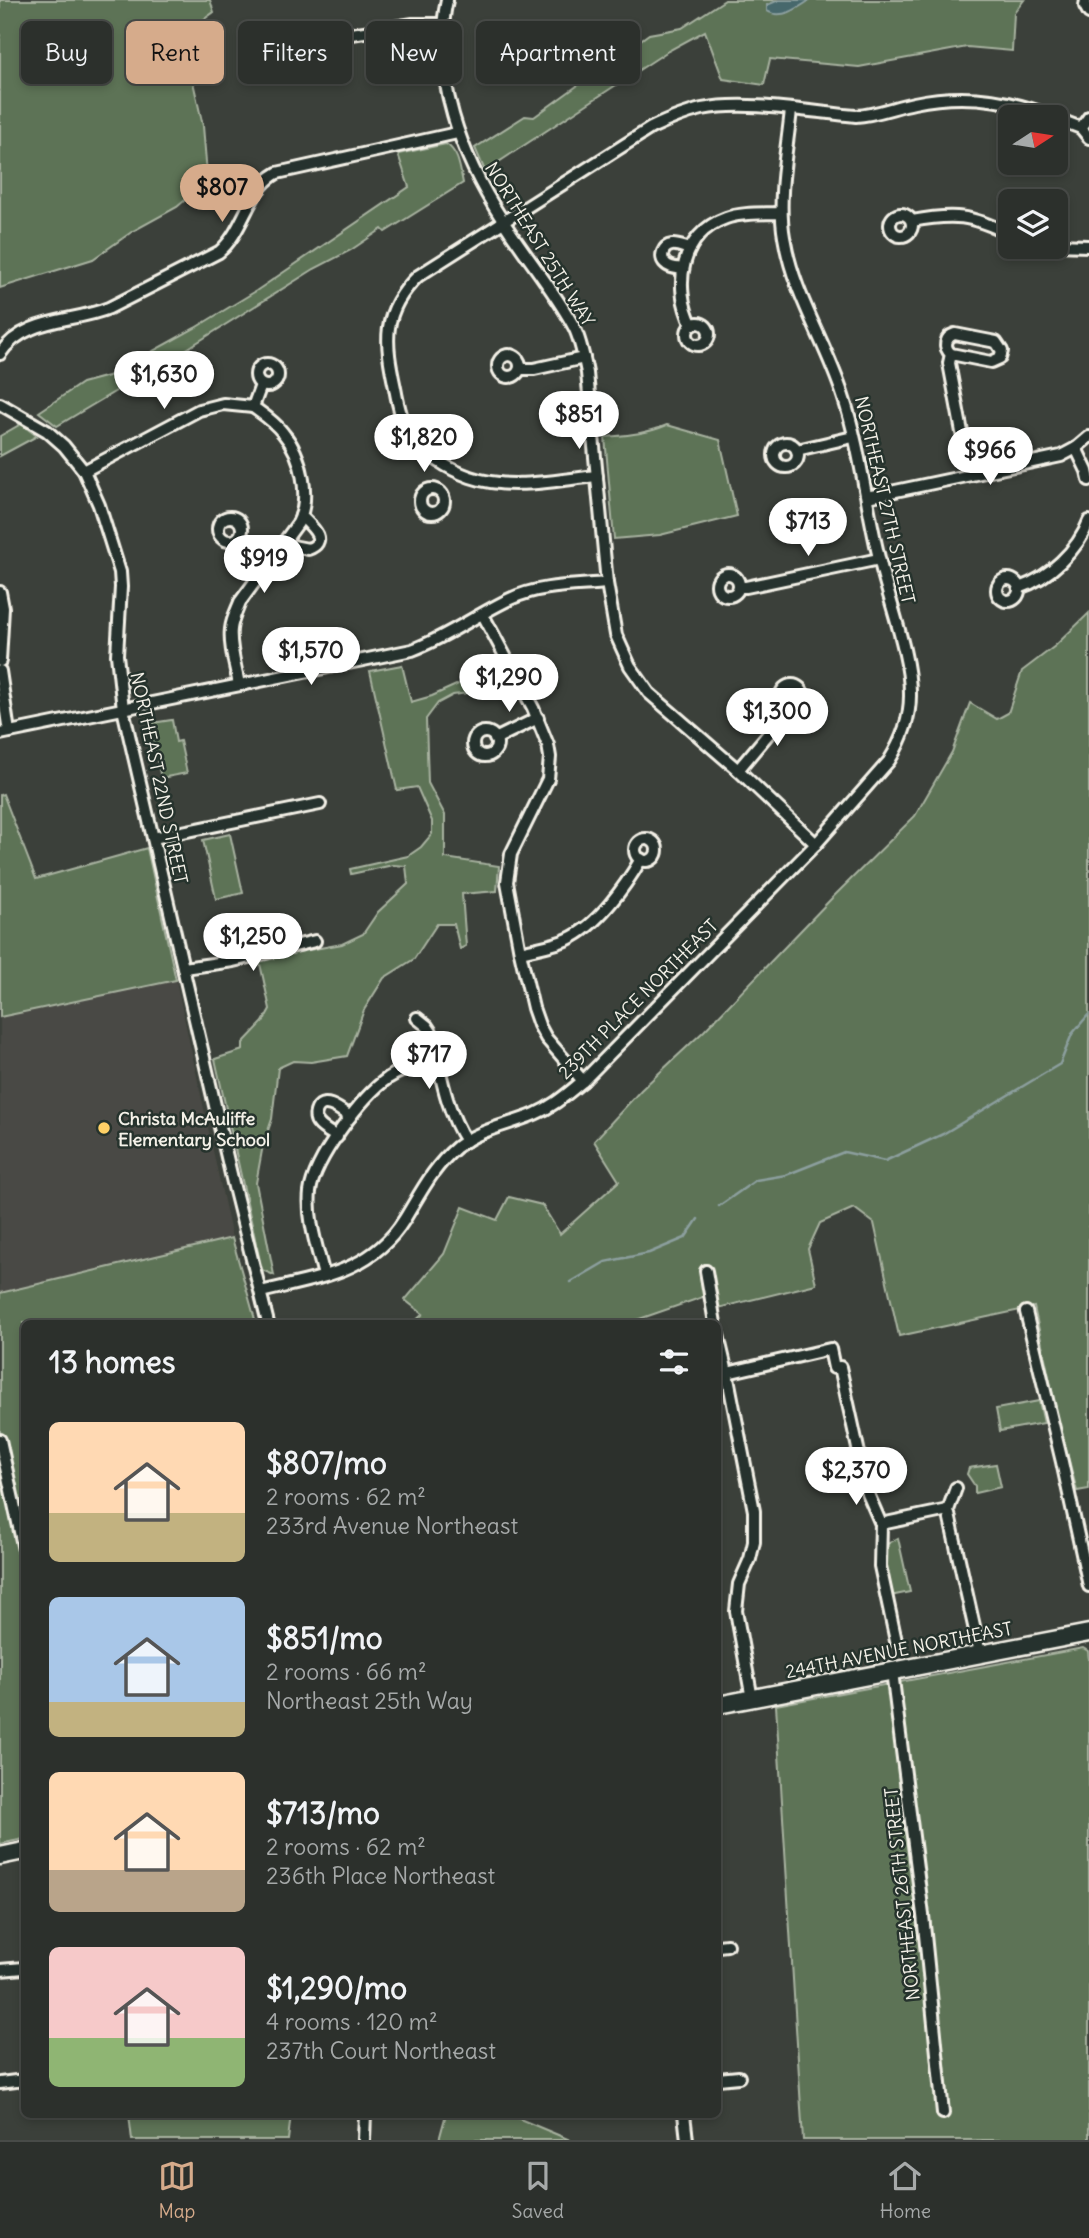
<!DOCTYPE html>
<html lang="en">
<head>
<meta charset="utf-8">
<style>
	body { margin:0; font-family:Delius,sans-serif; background:#383c38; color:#f1f3f6; height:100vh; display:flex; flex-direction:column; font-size:26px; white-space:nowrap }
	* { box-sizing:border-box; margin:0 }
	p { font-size:23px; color:#a6a9a9 }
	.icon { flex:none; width:38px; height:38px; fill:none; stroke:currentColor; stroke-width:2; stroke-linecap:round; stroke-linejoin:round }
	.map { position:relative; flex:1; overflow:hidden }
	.sheet { position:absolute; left:21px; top:1320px; width:700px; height:798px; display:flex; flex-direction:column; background:#2c302c; border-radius:10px; box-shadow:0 4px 10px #0003,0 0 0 2px #484b48 }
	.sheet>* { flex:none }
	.banner { position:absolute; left:21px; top:21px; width:700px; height:63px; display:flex; gap:14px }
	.needle { width:46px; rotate:78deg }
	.fabs { position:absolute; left:998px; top:105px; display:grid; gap:14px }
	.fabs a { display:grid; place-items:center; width:70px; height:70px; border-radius:10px; background:#2c302c; box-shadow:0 4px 10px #0003,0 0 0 2px #484b48; font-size:35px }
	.price { position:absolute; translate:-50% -60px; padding:0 16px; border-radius:24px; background:#fff; color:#222; font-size:23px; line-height:46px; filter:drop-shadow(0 2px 4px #0008) }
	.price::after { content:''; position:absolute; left:50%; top:42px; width:21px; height:16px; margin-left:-10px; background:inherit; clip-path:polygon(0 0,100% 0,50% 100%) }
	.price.active { background:#d6ab8b; color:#111 }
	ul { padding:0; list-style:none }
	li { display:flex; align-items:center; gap:21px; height:175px; padding:0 28px }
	li span { display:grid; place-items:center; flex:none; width:196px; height:140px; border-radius:10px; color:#555 }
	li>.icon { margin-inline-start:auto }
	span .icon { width:84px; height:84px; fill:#fffc; stroke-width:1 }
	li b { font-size:30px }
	h2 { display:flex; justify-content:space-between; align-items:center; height:84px; padding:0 28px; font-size:30px }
	.chip { padding:0 24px; border-radius:10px; background:#2c302c; box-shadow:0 4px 10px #0003,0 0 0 2px #484b48; font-size:24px; line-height:63px }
	.chip.active { background:#d6ab8b; color:#111 }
	.tab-bar { display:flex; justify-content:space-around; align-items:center; height:98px; border-top:2px solid #484b48; background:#2c302c; font-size:19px; color:#a6a9a9 }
	.tab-bar a { display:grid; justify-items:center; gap:4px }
	.tab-bar .active { color:#d6ab8b }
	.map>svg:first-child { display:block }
	.built { fill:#4a4a44 }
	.green { fill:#5d7357; stroke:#a8b2a0; stroke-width:2 }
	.water { fill:#46686c; stroke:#8c9f9e; stroke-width:2 }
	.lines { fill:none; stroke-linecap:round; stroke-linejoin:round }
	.stream { stroke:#8c9f9e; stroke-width:2.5 }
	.street-casing { stroke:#f4f1e8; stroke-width:16 }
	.secondary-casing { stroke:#f4f1e8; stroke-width:21 }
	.street { stroke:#26332d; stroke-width:10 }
	.secondary { stroke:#26332d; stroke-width:16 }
	.poi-dot { fill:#ffd166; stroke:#26332d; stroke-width:2.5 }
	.labels { text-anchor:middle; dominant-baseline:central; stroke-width:5; stroke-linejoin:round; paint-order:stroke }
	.street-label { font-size:18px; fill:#f4f1e8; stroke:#26332d }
	.poi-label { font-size:18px; font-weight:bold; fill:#f4f1e8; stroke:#26332d; text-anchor:start }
</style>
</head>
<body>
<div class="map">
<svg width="1089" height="2140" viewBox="0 0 1089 2140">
	<rect width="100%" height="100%" fill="#3b403a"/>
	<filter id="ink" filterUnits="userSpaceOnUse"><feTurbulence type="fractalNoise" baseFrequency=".0143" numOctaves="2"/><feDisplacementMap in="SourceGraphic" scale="14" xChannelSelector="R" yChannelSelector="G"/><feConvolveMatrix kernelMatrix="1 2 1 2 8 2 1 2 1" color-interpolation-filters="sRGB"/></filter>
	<g filter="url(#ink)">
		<path class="built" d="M176,980L232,1238L0,1293V1018Z"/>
		<g class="green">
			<path d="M0,0H210L214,12L203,20L189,46L191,73L203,126L207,174L204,184L177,207L133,231L93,259L0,288Z"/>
			<path d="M725,0H1024L1014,13L1012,51L967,47L859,67L770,59L764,85L723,79L705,31L668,51L485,171L475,148L525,116L534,117L649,34L682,28Z"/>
			<path d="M446,144C459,152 460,169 463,183L385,232L382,229L351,250L314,269L185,350L57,426L39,412L82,383L108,376L195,328L256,291L409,187L398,154Z"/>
			<path d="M21,424L37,436L0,456V436Z"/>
			<path d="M667,425L720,440L737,516L660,535L614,539L605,437C627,435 646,434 667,425Z"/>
			<path d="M1089,613V1489L1077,1491L1058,1419L1034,1307L899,1336L874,1223L854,1208L820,1223L808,1249L816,1284L718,1308L714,1293L628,1323H413L423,1314L405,1300L444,1254L463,1207L497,1220L509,1197L542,1205L560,1234L619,1181L594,1141L641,1090L704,1031L831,899L915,816L952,752L970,703L997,719L1008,713L1022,671L1055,646Z"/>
			<path d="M402,665L411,702L432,696L496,667L501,676L468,693L453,695L438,703L426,719L428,783L445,815V858L499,866L497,891L462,894L466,946L460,949L454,924H437L414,959L384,978L364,1010L347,1056L311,1062L293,1061L278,1068L272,1119L263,1145L256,1183L274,1275L262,1270L215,1059L243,1050V1043L263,1022L270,1009L259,959L342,944L363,934L378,912L408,884L406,866L393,865L351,874L350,869L408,856L421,847L432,834V821L417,787L397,790L370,671Z"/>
			<path d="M172,720L176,742L180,741L187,773L161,778L150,726L152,723Z"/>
			<path d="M3,794L36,879L147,848L176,980L0,1017V795Z"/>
			<path d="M230,834L243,893L216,899L203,840Z"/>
			<path d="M232,1238L256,1323H24V1839L0,1844V1293Z"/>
			<path d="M1039,1401L1044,1423L1000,1431L996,1409Z"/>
			<path d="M996,1464L1001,1487L975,1493V1486L967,1474L969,1468Z"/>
			<path d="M898,1538L910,1592L890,1596C887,1579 881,1562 886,1545Z"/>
			<path d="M1083,1648L1088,1651L1089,1660V2140H803L776,1705Z"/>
			<path d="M129,2114H291L288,2140H132Z"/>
			<path d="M446,2114H508L570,2140H439Z"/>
		</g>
		<path class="water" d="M779,0H810C797,9 781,20 767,11V5Z"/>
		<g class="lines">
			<g class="stream">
				<path d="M719,1206L756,1180L786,1175L844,1152L885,1161L943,1134L1060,1064L1072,1034L1089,1014"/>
				<path d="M571,1282L605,1262L649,1253L685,1238L698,1219"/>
			</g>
			<g class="street-casing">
				<g id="street">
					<path d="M447,0C430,76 462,158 503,221C526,257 554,290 574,327C581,341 584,358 587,373L607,583L616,635L630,666L649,693L738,770L816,844"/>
					<path d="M1086,0L1085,6L1089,13"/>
					<path d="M266,48L264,55L255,59L248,56L246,49L248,42L254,39H261L266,48L413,24H443"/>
					<path d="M1055,118L1081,128L1089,138"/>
					<path d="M1081,128L1089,117"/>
					<circle cx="901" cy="225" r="11"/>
					<path d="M912,221C955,213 970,215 1010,234"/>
					<path d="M1055,245L1089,246"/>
					<path d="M683,269C677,268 669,268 665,263C659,257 663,246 672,245C677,244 685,248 690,249"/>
					<circle cx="698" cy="334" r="11"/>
					<path d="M692,325C672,286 681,234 726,218C743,212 764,214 781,213"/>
					<path d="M955,334L996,342L1002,351L1000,358L991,362L951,354C943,347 945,337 955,334Z"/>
					<path d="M0,354C24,317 72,323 109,308L219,252C245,230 247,190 277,173L457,133"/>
					<path d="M951,354L949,363L970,475"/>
					<circle cx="509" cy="366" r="11"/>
					<circle cx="267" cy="375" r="11"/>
					<path d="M521,369H534L584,358"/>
					<path d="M0,404L47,431L64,446L84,471L99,505L120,572L121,587L117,655L123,709L233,1183L268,1323"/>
					<circle cx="786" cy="455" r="12"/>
					<path d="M1076,448L1087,471L1089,480"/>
					<path d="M797,450L853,437"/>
					<path d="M84,471L199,410L223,404L253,407"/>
					<path d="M597,476C555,480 510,491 470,477C448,469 428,456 413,438C402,424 398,405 395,388C385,342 381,312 418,276L651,128C668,120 684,113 702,109C746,100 810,112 856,116C876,115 894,107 914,103C961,93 1009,99 1053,117"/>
					<circle cx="432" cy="501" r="12"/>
					<path d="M867,497L1061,456L1076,448L1089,437"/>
					<circle cx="230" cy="529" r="12"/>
					<path d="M240,536L269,561"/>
					<path d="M282,544L308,549C330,541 311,526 301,516"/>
					<circle cx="728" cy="585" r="11"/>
					<circle cx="1008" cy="590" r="11"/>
					<path d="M739,587H746L879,559"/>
					<path d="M1019,588C1049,578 1078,550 1089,521"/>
					<path d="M0,592L3,608L0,661"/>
					<path d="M483,615L533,708L548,745L550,757L548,779L511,854L507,882L520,952L533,1008L539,1025L546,1038L583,1081"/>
					<path d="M0,671L9,732"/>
					<circle cx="792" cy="696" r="11"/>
					<path d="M239,685C236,668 229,646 231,629C232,619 237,610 240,602L298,523C311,497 302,455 283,433C275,422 264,415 253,407L261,385"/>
					<circle cx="485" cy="744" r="12"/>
					<path d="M0,734L412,650C447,637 476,615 510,599C539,585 575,586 607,583"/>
					<path d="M495,739L538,718"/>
					<path d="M738,770L785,714L789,707"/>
					<path d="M153,838L320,804"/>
					<circle cx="646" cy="850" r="11"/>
					<path d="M520,952C535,948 553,946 568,939C597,926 625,887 641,859"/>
					<path d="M184,968L233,961L315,941"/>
					<path d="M417,1018L427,1026L431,1032C440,1069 445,1109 466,1141"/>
					<path d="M337,1137C331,1133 322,1129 318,1123C315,1120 315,1115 316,1112C322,1094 342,1111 350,1117"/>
					<path d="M706,1271L715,1323"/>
					<path d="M324,1276C318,1250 307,1220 310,1192C314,1160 361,1097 388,1078C403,1068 421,1064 437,1059"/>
					<path d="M261,1292C316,1278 371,1273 404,1220C420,1194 433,1167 457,1147C480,1129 509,1125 535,1114C554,1106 568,1093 583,1081L816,844L889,761C902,740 910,720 910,696C911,657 889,601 880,562C866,507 861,450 843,396C826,342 793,294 784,237C777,198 787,150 791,110"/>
					<path d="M1026,1312L1062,1462L1089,1586"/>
					<path d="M718,1335L727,1373L754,1511V1542L750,1559L739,1584L736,1611L752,1699"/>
					<path d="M727,1373L830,1349L834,1368L840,1367L868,1494L881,1524L880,1566L896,1641"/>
					<path d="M0,1440L24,1550"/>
					<path d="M956,1488L948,1510L980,1653"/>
					<path d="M881,1524L948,1510"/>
					<path d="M892,1672L923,1915L943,2113"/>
					<path d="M718,1946L727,1945"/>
					<path d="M0,1970L24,1968"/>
					<path d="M718,2079L739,2077"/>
					<path d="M0,2083L24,2080"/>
					<path d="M684,2114L687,2140"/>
					<path d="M364,2140L365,2114"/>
				</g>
			</g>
			<g class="secondary-casing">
				<g id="secondary">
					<path d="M718,1705L1089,1633"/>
					<path d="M0,1856L24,1851"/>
				</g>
			</g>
			<use href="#street" class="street"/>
			<use href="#secondary" class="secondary"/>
		</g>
	</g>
	<circle class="poi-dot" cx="104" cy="1128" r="7"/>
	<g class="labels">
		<g class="street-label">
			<text transform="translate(540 244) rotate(58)">NORTHEAST 25TH WAY</text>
			<text transform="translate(885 500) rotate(77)">NORTHEAST 27TH STREET</text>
			<text transform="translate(159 778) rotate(78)">NORTHEAST 22ND STREET</text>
			<text transform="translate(638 999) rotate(-45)">239TH PLACE NORTHEAST</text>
			<text transform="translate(899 1650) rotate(-11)">244TH AVENUE NORTHEAST</text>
			<text transform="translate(902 1894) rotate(-96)">NORTHEAST 26TH STREET</text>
		</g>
		<g class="poi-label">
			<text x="118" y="1118">Christa McAuliffe<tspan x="118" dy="21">Elementary School</tspan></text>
		</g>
	</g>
</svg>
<div class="fabs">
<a><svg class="needle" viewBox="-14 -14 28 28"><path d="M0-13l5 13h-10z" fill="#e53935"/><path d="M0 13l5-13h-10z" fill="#a6a9a9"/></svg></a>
<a><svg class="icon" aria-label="layers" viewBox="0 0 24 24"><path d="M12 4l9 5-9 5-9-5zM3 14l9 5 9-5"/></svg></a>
</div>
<b class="price active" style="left:222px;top:224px">$807</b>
<b class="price" style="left:164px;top:411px">$1,630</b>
<b class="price" style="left:579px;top:451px">$851</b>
<b class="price" style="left:424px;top:474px">$1,820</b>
<b class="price" style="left:990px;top:487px">$966</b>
<b class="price" style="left:808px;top:558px">$713</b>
<b class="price" style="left:264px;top:595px">$919</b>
<b class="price" style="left:311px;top:687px">$1,570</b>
<b class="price" style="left:509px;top:714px">$1,290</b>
<b class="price" style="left:777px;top:748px">$1,300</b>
<b class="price" style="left:253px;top:973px">$1,250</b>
<b class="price" style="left:429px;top:1091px">$717</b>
<b class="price" style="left:856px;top:1507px">$2,370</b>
<div class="banner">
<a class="chip">Buy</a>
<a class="chip active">Rent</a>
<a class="chip">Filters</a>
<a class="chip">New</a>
<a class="chip">Apartment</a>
</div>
<section class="sheet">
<h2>13 homes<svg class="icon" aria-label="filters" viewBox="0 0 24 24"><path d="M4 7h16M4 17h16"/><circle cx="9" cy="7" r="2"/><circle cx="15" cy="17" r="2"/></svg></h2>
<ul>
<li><span style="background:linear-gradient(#ffd9b3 65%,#c2b280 0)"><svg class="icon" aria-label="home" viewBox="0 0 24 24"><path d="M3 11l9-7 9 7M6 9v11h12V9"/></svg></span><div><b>$807/mo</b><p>2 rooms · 62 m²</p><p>233rd Avenue Northeast</p></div></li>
<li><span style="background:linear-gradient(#a9c7e8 75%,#c2b280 0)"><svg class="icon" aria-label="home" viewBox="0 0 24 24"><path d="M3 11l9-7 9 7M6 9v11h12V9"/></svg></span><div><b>$851/mo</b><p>2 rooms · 66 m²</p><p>Northeast 25th Way</p></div></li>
<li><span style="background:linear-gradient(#ffd9b3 70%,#b9a48a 0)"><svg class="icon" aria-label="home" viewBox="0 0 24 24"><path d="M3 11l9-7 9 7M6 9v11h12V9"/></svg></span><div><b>$713/mo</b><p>2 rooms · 62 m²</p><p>236th Place Northeast</p></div></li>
<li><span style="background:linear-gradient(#f6c9c9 65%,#8fb573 0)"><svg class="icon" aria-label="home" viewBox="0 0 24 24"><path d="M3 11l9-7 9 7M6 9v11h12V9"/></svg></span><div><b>$1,290/mo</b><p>4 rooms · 120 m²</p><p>237th Court Northeast</p></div></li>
</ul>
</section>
</div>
<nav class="tab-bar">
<a class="active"><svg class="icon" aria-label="map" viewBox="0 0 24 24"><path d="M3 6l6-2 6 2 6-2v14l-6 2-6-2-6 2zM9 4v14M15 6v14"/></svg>Map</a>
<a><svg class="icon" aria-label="saved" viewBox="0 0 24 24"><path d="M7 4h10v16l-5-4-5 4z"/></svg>Saved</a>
<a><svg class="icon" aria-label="home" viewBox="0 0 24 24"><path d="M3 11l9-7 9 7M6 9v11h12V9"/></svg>Home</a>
</nav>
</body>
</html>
